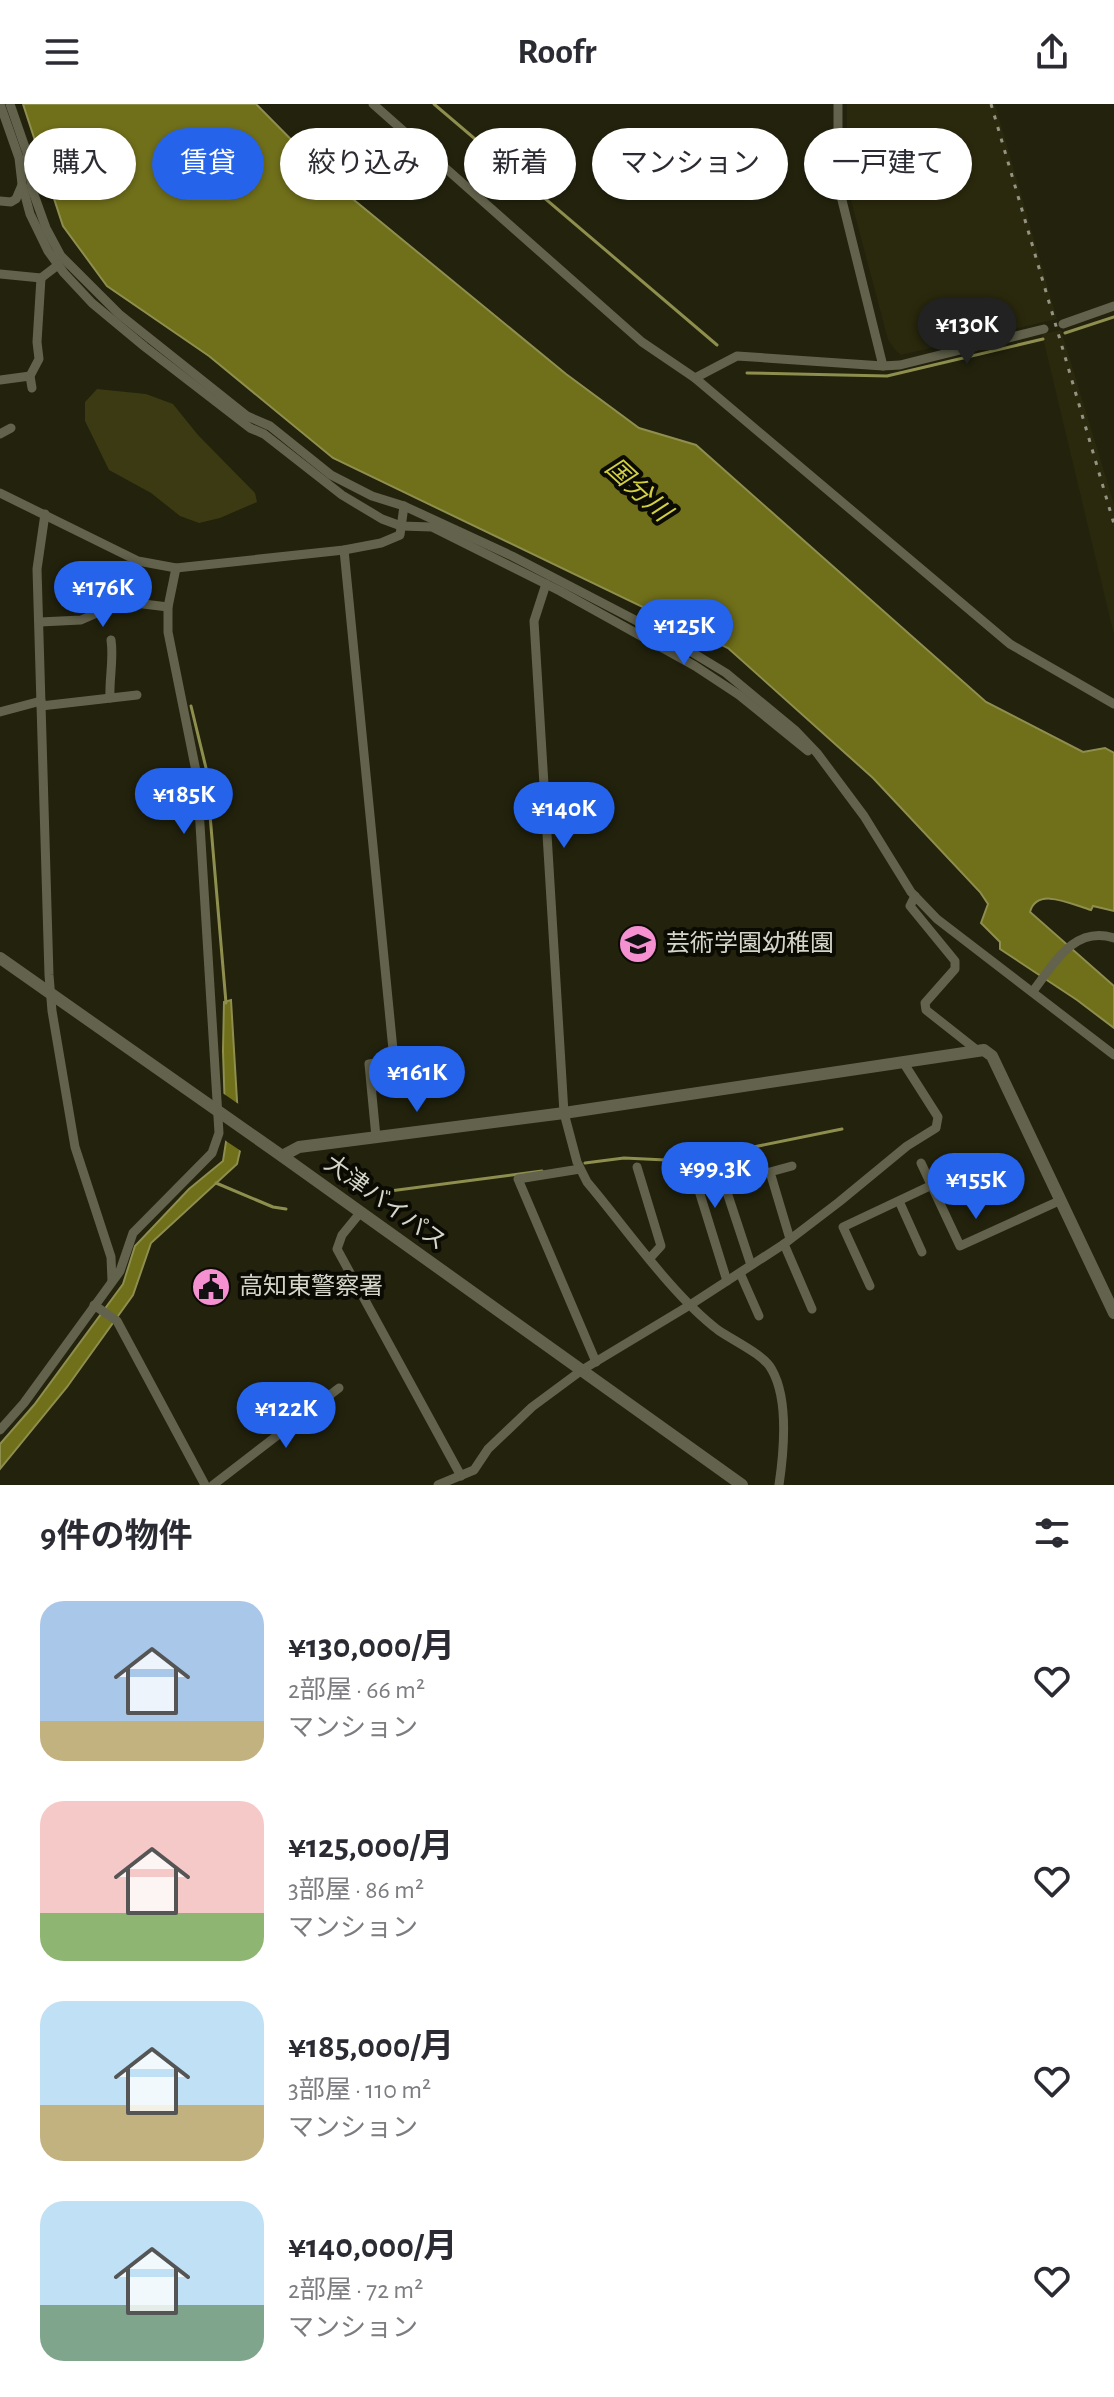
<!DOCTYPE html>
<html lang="ja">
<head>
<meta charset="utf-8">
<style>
	body { margin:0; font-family:"Alegreya Sans","Noto Sans JP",sans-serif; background:#f2f2f3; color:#2b2b33; height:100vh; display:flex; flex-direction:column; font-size:30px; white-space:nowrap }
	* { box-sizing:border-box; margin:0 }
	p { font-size:26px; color:#7c7c81 }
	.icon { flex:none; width:44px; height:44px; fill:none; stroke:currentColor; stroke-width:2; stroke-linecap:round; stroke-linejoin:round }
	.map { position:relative; height:1381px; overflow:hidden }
	.sheet { display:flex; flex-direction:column; background:#fff; flex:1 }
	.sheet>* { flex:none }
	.top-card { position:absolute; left:24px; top:24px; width:1066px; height:72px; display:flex; gap:16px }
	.price { position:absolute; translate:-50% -68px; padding:0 18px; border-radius:28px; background:#2563eb; color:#fff; font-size:26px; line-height:52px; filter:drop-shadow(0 2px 4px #0008) }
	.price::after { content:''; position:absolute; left:50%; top:48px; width:24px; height:18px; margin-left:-12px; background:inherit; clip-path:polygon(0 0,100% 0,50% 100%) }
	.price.on { background:#222; color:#fff }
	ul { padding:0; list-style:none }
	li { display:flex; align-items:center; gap:24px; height:200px; padding:0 40px }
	li span { display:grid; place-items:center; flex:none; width:224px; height:160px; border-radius:24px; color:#555 }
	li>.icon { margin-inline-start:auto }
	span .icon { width:96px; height:96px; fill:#fffc; stroke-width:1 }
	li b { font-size:34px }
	h2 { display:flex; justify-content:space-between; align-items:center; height:96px; padding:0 40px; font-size:34px }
	.pill { padding:0 28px; border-radius:36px; background:#fff; box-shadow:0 2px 6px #0004; font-size:28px; line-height:72px }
	.pill.on { background:#2563eb; color:#fff }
	header { display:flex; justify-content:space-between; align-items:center; height:104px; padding:0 40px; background:#fff; font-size:36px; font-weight:700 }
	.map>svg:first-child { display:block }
	.built { fill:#2a290d }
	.green { fill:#3b3a13 }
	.water { fill:#706f1a; stroke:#8e8e4e; stroke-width:2 }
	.pier { fill:#22220d }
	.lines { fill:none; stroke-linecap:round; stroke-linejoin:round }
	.stream { stroke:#8e8e4e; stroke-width:3 }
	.street { stroke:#63634d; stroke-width:9 }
	.secondary { stroke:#63634d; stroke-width:12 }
	.rail { stroke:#949484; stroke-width:3; stroke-dasharray:4 8; stroke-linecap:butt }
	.labels { text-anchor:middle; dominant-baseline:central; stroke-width:8; stroke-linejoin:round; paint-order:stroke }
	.poi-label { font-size:24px; fill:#d5d6c9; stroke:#0b0b04; text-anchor:start }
	.street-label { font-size:24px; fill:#d5d6c9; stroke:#0b0b04 }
	.water-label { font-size:26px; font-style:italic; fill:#d2d041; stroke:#0b0b04 }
</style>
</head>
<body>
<header><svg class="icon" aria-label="menu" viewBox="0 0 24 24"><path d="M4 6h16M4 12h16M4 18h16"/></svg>Roofr<svg class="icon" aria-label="share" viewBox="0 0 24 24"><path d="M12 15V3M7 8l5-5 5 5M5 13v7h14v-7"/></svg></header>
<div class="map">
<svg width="1114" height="1381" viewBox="0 0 1114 1381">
	<rect width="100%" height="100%" fill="#22220d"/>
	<g class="built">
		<path d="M847,0H995L1057,215L901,251L897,248L888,236L847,81Z"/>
		<path d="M1061,226L1114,400V531L1042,230Z"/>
	</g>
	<path class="green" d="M97,285L146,290L173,300L198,331L255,389L257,398L220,414L199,419L180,412L151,389L109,366L85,317V298Z"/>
	<g class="water">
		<path d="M23,0H256L337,82L566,270L639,324L696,341L986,598L1083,648L1105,644L1114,649V807L1093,802L1091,806C1073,801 1037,782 1030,808L1114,882V924L1077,896L1000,845V838L981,819L988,800L980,788L873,674L728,544L333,354L209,252L107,182L63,122Z"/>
		<path d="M231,896L240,1047L237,1060L151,1139L133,1191L67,1283L0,1365V1340L34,1301L123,1180L135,1142L189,1085L223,1057L226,1038L223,947L224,898Z"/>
	</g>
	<path class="pier" d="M221,988L240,1001L244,1049L223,1035Z"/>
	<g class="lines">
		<g class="stream">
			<path d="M434,0L717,241"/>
			<path d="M1065,229L1114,213"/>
			<path d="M747,269L887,272L1043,235"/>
			<path d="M191,602L206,664L226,899"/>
			<path d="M585,1059L624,1054L666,1056L729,1048L842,1025"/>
			<path d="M216,1079L273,1103L286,1105"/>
			<path d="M367,1090L542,1067"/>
		</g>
		<g class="street">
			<path d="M0,0L19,54L22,80L30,110L48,147L64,169L92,199L145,243L250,324L264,330L342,391L382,415L401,422L432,423L560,487L695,562L739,591L808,647"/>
			<path d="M10,0L27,49L32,85L46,124L61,152L119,210L247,312L270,322L331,371L372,392L404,402L512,452L660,529L726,569L796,627L817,649L864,712L911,788L937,815L1114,951"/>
			<path d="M373,0L642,238L695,274L1010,540L1114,600"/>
			<path d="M838,0V80L883,262"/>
			<path d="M0,97L11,98L16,95L22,81"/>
			<path d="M0,170L41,174L58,161"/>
			<path d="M1063,220L1114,202"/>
			<path d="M695,274L737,252L883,262L900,261L1044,225"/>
			<path d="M0,276L30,272"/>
			<path d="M32,284L30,272L39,255L37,238L41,174"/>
			<path d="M0,330L11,324"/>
			<path d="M0,389L138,457L176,464L344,446L381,439L400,431L404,402"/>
			<path d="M45,410L37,465L49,871L52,907L75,1043L111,1153L112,1177"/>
			<path d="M344,446L394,956L369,960L376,1033"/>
			<path d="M546,480L534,517L564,1009L577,1058L587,1078C626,1124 671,1190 718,1226C732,1236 765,1251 772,1266C789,1296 784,1347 779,1381"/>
			<path d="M40,518L81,516L106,505L135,499L168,503"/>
			<path d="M110,594C109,574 114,555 111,536"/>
			<path d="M41,602L137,591"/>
			<path d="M0,608L41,597"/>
			<path d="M915,792L910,802L955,857V865L925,899L926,906L978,947"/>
			<path d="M1033,887C1054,860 1074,821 1114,834"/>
			<path d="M921,1059L960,1142L1059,1097"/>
			<path d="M691,1061L727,1177"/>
			<path d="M637,1063L661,1142L650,1154"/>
			<path d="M671,1064L717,1058L751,1161"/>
			<path d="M580,1065L518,1075L596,1258"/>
			<path d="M899,1097L922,1148"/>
			<path d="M360,1109L342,1131L337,1145L461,1372"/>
			<path d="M790,1135L770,1068L792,1062"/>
			<path d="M784,1140L812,1205"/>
			<path d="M740,1169L759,1212"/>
			<path d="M870,1182L843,1123L932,1081"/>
			<path d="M94,1201L117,1217L205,1381"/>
			<path d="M0,1326L24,1299L120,1167L133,1129L212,1049L219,1029L197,672L168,528V503L176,464"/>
			<path d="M213,1381L339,1284"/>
			<path d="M438,1381L474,1366L488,1345L532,1303L582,1266L690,1201L784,1140L839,1098L907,1042L936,1024L938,1013L903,958"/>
		</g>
		<g class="secondary">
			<path d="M0,854L282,1052L742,1381"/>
			<path d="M282,1052L299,1043L564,1009L984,946L992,952L1114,1209"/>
		</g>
		<path class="rail" d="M991,0L1114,420"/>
	</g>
	<defs>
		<g id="school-disc" transform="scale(2)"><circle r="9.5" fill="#f590d1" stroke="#0b0b04"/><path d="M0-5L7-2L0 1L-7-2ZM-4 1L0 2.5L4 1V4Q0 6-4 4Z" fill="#111"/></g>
		<g id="civic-disc" transform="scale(2)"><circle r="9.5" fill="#f590d1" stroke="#0b0b04"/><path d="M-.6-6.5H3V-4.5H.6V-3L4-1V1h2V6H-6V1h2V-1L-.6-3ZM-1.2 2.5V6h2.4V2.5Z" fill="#111"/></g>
	</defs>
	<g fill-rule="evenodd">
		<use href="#school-disc" x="638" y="840"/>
		<use href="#civic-disc" x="211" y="1183"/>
	</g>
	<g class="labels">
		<g class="poi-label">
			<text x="666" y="840">芸術学園幼稚園</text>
			<text x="239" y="1183">高知東警察署</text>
		</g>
		<g class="street-label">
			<text transform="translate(385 1099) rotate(36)">大津バイパス</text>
		</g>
		<g class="water-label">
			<text transform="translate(638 386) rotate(43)">国分川</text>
		</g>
	</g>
</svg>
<b class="price on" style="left:967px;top:262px">¥130K</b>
<b class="price" style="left:103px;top:525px">¥176K</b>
<b class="price" style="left:684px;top:563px">¥125K</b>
<b class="price" style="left:184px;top:732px">¥185K</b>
<b class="price" style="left:564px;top:746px">¥140K</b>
<b class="price" style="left:417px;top:1010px">¥161K</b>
<b class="price" style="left:715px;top:1106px">¥99.3K</b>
<b class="price" style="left:976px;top:1117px">¥155K</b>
<b class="price" style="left:286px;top:1346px">¥122K</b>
<div class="top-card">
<a class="pill">購入</a>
<a class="pill on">賃貸</a>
<a class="pill">絞り込み</a>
<a class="pill">新着</a>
<a class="pill">マンション</a>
<a class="pill">一戸建て</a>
</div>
</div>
<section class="sheet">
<h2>9件の物件<svg class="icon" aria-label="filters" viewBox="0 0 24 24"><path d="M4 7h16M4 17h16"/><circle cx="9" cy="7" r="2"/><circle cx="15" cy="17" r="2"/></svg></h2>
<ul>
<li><span style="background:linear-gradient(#a9c7e8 75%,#c2b280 0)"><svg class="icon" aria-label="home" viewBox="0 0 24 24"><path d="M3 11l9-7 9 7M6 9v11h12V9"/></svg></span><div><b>¥130,000/月</b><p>2部屋 · 66 m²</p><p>マンション</p></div><svg class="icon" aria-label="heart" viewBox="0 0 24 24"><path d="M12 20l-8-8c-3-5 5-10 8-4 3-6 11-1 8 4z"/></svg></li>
<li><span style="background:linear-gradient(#f6c9c9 70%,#8fb573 0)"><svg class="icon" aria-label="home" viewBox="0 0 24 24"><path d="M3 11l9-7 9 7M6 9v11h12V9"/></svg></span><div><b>¥125,000/月</b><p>3部屋 · 86 m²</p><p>マンション</p></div><svg class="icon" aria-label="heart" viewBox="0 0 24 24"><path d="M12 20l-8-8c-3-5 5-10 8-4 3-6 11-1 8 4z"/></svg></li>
<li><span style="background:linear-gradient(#bfe0f5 65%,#c2b280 0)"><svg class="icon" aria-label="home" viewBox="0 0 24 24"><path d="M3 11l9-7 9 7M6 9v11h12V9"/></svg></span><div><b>¥185,000/月</b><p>3部屋 · 110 m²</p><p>マンション</p></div><svg class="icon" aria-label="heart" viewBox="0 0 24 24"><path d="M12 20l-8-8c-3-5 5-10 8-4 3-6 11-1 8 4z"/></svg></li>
<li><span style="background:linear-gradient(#bfe0f5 65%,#7fa58c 0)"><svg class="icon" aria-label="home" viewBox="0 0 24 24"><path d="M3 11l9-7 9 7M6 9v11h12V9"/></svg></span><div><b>¥140,000/月</b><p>2部屋 · 72 m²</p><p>マンション</p></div><svg class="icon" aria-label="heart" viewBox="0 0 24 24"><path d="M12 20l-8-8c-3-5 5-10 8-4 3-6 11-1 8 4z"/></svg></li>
</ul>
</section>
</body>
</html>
